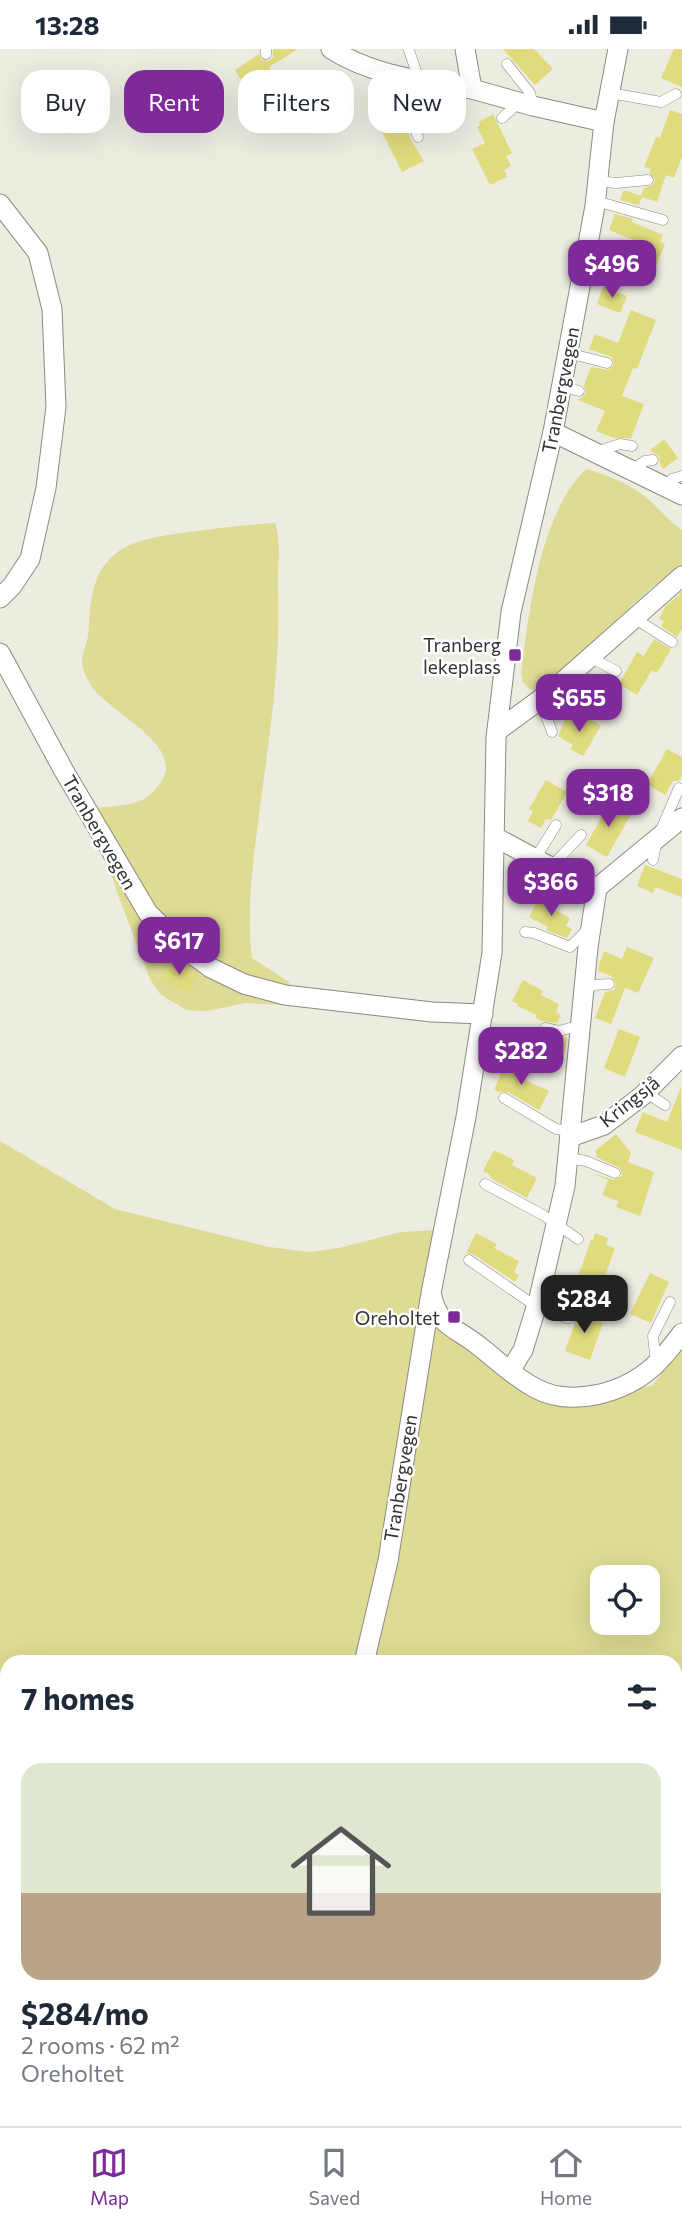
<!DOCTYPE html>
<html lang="en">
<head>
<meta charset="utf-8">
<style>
	body { margin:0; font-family:Commissioner,sans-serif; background:#f6f6f7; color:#1f2937; height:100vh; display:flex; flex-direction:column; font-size:26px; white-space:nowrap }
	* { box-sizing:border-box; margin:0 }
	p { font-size:23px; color:#747a83 }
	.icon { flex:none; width:38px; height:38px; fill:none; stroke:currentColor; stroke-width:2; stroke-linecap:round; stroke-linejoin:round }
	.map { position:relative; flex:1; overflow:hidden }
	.details { position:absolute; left:0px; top:1606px; width:682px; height:471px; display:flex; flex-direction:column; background:#fff; border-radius:21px 21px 0 0; box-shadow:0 7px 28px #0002 }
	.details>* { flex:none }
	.hud { position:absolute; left:21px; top:21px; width:640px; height:63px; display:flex; gap:14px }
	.controls { position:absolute; left:590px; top:1516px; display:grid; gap:14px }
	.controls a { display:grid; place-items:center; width:70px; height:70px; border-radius:14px; background:#fff; box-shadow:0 7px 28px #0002; font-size:35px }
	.price { position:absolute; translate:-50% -60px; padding:0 16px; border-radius:14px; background:#7e2a99; color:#fff; font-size:23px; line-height:46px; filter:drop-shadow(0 2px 4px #0008) }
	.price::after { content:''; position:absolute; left:50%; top:42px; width:21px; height:16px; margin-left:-10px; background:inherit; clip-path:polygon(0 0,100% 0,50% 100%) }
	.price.current { background:#222; color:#fff }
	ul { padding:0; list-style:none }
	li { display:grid; align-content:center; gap:14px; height:371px; padding:0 21px }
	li+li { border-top:2px solid #e0e1e3 }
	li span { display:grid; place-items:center; height:217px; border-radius:21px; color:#555 }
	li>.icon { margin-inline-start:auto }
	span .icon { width:126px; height:126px; fill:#fffc; stroke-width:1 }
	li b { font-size:30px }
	h2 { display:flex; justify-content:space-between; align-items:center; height:84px; padding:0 21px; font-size:30px }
	.pill { padding:0 24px; border-radius:21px; background:#fff; box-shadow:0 7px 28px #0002; font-size:24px; line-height:63px }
	.pill.current { background:#7e2a99; color:#fff }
	.status { display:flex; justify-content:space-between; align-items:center; height:49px; padding:0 35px; background:#fff; direction:ltr }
	.status svg { height:19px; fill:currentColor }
	.tabs { display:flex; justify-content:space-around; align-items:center; height:98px; border-top:2px solid #e0e1e3; background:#fff; font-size:19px; color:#747a83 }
	.tabs a { display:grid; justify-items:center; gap:4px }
	.tabs .current { color:#7e2a99 }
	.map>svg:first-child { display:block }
	.green { fill:#dddb94; fill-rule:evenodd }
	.building { fill:#e0dc7e }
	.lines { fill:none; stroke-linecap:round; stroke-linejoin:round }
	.service-casing { stroke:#8b8b81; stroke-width:11 }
	.minor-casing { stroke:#8b8b81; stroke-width:21 }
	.service { stroke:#fff; stroke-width:10 }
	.minor { stroke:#fff; stroke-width:19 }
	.poi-dot { fill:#7e2a99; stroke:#fff; stroke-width:2.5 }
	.labels { text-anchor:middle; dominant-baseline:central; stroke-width:5; stroke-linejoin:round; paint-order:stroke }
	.street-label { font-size:19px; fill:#31312d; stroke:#fff }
	.poi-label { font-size:19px; fill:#31312d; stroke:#fff; text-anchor:end }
</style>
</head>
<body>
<div class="status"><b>13:28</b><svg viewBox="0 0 49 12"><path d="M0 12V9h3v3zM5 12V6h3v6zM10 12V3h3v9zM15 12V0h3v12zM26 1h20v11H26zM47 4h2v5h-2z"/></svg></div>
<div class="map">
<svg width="682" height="2077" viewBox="0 0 682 2077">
	<rect width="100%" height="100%" fill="#ecece1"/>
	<g class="green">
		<path d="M586,420C608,426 631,435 648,450C661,462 667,470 682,481V517L651,539L545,637L537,642C526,639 522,635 521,624C529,563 540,464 586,420Z"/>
		<path d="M275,474C282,495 277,517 278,538C281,615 269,690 259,766C253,814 246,862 252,909L289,933V942L281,956L245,954L207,962L186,961L160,945L150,930L117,843L90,760C104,757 125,758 137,753C149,749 154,743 161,733C187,694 103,662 89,633C74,605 88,604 89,578C91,502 123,491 190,483C219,479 247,476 275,474Z"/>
		<path d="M0,1092L115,1160L269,1198L310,1203L339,1199L401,1183L436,1181L419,1260L542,1341L652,1337L682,1298V2077H0ZM602,1528H648V1573H602ZM7,1614H676V2070H7Z"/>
	</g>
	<g class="building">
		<path d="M273,0H298L269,18L277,31L270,36L275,44L257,56L235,21L259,5L262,11L269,12L273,8Z"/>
		<path d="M503,0H534L553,20L535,36Z"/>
		<path d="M674,0H682V38L661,29Z"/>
		<path d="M670,61L682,65V108L674,129L666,126L657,153L642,148L639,156L620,151L624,141L641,147L644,139L654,135L655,130L649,124L651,120L644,118L656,88L660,89Z"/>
		<path d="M493,65L512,104L506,107L511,117L504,121L507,128L490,136L472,100L485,94L477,78L480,76L479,73Z"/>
		<path d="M401,66L411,91L424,112L402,123L379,77Z"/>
		<path d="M615,165L633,170L632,173L663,186L660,193L665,195L655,219L651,217L648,226L626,217L636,192L609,181Z"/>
		<path d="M603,238L627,247L620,264L597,255Z"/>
		<path d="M631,261L656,271L637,320L633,319L622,347L644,355L631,389H614L596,382L605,362L578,351L586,345L584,336L591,318L608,321L614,316L612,308L589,300L595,285L618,294Z"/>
		<path d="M664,390L678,409L663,420L660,414L659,407L650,401Z"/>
		<path d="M682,543V580L677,588L661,577L664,572L659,570L665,558Z"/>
		<path d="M654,590L671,600L657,624L652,621L637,646L619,635L637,603L644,607Z"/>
		<path d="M583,666L601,677L583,707L570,700L573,696L558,687L566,669L578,676Z"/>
		<path d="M667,700L682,708V726L679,732H673L665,746L647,735Z"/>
		<path d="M546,731L567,743L551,771L546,770L541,779L528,772L533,762L529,760Z"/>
		<path d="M610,753L631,765L607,808L586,796Z"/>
		<path d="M645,816L682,830V848L655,838L653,844L637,837Z"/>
		<path d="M540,848L553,855L551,859L570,869L566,877L572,880L567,889L546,881L548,878L529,868Z"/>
		<path d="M627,898L654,909L638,944L625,939L611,975L595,969L605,943L614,941L616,935L611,927L598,922L599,915L604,902L622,910Z"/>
		<path d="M169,911L198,925L190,944L161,932Z"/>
		<path d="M523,931L543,942L541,946L559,955L556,963L561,966L557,974L542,972L535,969L537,966L517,957L518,955L512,952Z"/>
		<path d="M619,980L640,988L625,1028L604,1019Z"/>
		<path d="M549,987L558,989L567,988L565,1004L546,1001Z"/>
		<path d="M505,1015L526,1025L523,1030L549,1042L539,1061L508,1043H499L494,1041Z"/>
		<path d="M681,1038L682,1101L635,1083L643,1063L667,1073Z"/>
		<path d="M616,1085L631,1104L628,1113L654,1123L640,1167L616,1158L618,1152L602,1146L608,1131L590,1123L613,1131L622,1127L620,1119L596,1108L597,1105L595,1102Z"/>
		<path d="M494,1101L514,1111L512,1116L537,1129L527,1149L492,1130L489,1125L483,1122Z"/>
		<path d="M476,1184L497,1195L494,1199L519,1212L514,1223L519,1226L515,1233L473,1205L466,1204Z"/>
		<path d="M595,1184L608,1189L606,1196L615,1199L602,1236L578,1227L591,1191H593Z"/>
		<path d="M650,1224L669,1233L651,1274L630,1265Z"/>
		<path d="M583,1259L597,1264L594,1271L603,1274L590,1311L565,1302L578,1265L580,1266Z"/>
	</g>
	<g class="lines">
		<g class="service-casing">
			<g id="service">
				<path d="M266,0V5"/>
				<path d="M409,1L419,31"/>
				<path d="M507,15L530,44L533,56"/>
				<path d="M393,26L418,88"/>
				<path d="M610,44L661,53L676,45"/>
				<path d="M502,69L511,61L516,52"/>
				<path d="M598,132L616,134L648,131"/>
				<path d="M596,152L663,171"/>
				<path d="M585,213L605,217L635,230"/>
				<path d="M568,304L607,314"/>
				<path d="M561,337L579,342"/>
				<path d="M596,403L620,395L632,397"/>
				<path d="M631,421L645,412L653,411"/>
				<path d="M665,438L672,430L682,427"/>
				<path d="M634,569L672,593"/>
				<path d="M590,608L616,622"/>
				<path d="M535,654L545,664L552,683"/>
				<path d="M535,810L556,776"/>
				<path d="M653,811L657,790L679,739"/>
				<path d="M551,818L581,786"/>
				<path d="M525,883L534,884L570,898L588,880"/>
				<path d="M585,941L594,936L609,935"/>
				<path d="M545,979L559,982L581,976"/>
				<path d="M650,1039L654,1049L665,1056"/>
				<path d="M504,1049L556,1080L570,1082"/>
				<path d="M568,1109L586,1112L615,1124"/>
				<path d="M485,1135L543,1166L578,1190"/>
				<path d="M469,1211L537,1258L568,1269"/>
				<path d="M656,1314L653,1287L670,1253"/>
				<path d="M436,2070L438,2077"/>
			</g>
		</g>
		<g class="minor-casing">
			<g id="minor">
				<path d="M331,0C373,27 424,32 472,40"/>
				<path d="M465,0L472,40L533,57L604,73"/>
				<path d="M618,0L604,73L595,157L553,383L511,563L496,689L492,904L466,1068L431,1244C439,1279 454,1277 479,1297C497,1311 514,1328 535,1339C572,1359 624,1344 654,1317C664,1307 674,1295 682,1284"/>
				<path d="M0,155L38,204L52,260L56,358L46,439L30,510L12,537L0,549"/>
				<path d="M553,383L682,446"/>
				<path d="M0,604L64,722L148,864L185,900L211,919L244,935L285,946L432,963L483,965"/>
				<path d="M497,682L553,641L682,527"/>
				<path d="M495,788L547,816L597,839"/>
				<path d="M597,839L682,769"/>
				<path d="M570,1088L604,1076L642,1047L682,1007"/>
				<path d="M510,1322L523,1301L539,1249L565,1137L588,898L597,839"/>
				<path d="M364,1614L388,1512L430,1250"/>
			</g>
		</g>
		<use href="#service" class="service"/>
		<use href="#minor" class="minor"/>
	</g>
	<g class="poi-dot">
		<rect x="508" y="599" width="14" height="14" rx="3.5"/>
		<rect x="447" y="1261" width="14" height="14" rx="3.5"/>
	</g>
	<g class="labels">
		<g class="street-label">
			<text transform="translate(560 341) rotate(-79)">Tranbergvegen</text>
			<text transform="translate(100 783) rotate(60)">Tranbergvegen</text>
			<text transform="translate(629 1052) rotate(-38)">Kringsjå</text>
			<text transform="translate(400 1429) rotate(-81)">Tranbergvegen</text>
		</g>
		<g class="poi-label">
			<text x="501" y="595">Tranberg<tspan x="501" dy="22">lekeplass</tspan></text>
			<text x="440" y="1268">Oreholtet</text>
		</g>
	</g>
</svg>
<div class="controls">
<a><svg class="icon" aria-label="locate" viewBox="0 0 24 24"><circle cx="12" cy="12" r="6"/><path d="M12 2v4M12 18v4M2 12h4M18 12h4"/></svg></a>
</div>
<b class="price" style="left:612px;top:251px">$496</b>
<b class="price" style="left:579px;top:685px">$655</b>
<b class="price" style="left:608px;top:780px">$318</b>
<b class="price" style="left:551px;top:869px">$366</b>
<b class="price" style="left:179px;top:928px">$617</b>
<b class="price" style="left:521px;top:1038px">$282</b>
<b class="price current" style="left:584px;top:1286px">$284</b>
<div class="hud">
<a class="pill">Buy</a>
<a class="pill current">Rent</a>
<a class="pill">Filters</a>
<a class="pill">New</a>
</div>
<section class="details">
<h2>7 homes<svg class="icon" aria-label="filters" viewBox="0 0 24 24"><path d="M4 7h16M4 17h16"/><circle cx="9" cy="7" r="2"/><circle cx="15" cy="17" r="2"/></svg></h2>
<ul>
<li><span style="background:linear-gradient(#dfe7d0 60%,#b9a48a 0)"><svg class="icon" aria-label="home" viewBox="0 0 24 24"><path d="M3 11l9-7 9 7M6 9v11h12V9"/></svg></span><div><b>$284/mo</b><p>2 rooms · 62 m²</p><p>Oreholtet</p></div></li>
</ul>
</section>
</div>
<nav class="tabs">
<a class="current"><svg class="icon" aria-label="map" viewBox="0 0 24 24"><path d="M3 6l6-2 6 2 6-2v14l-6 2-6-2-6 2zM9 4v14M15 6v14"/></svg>Map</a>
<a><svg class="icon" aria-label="saved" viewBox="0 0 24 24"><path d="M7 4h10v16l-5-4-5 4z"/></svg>Saved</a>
<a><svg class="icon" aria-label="home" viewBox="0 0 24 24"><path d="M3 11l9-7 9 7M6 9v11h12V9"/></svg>Home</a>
</nav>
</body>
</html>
